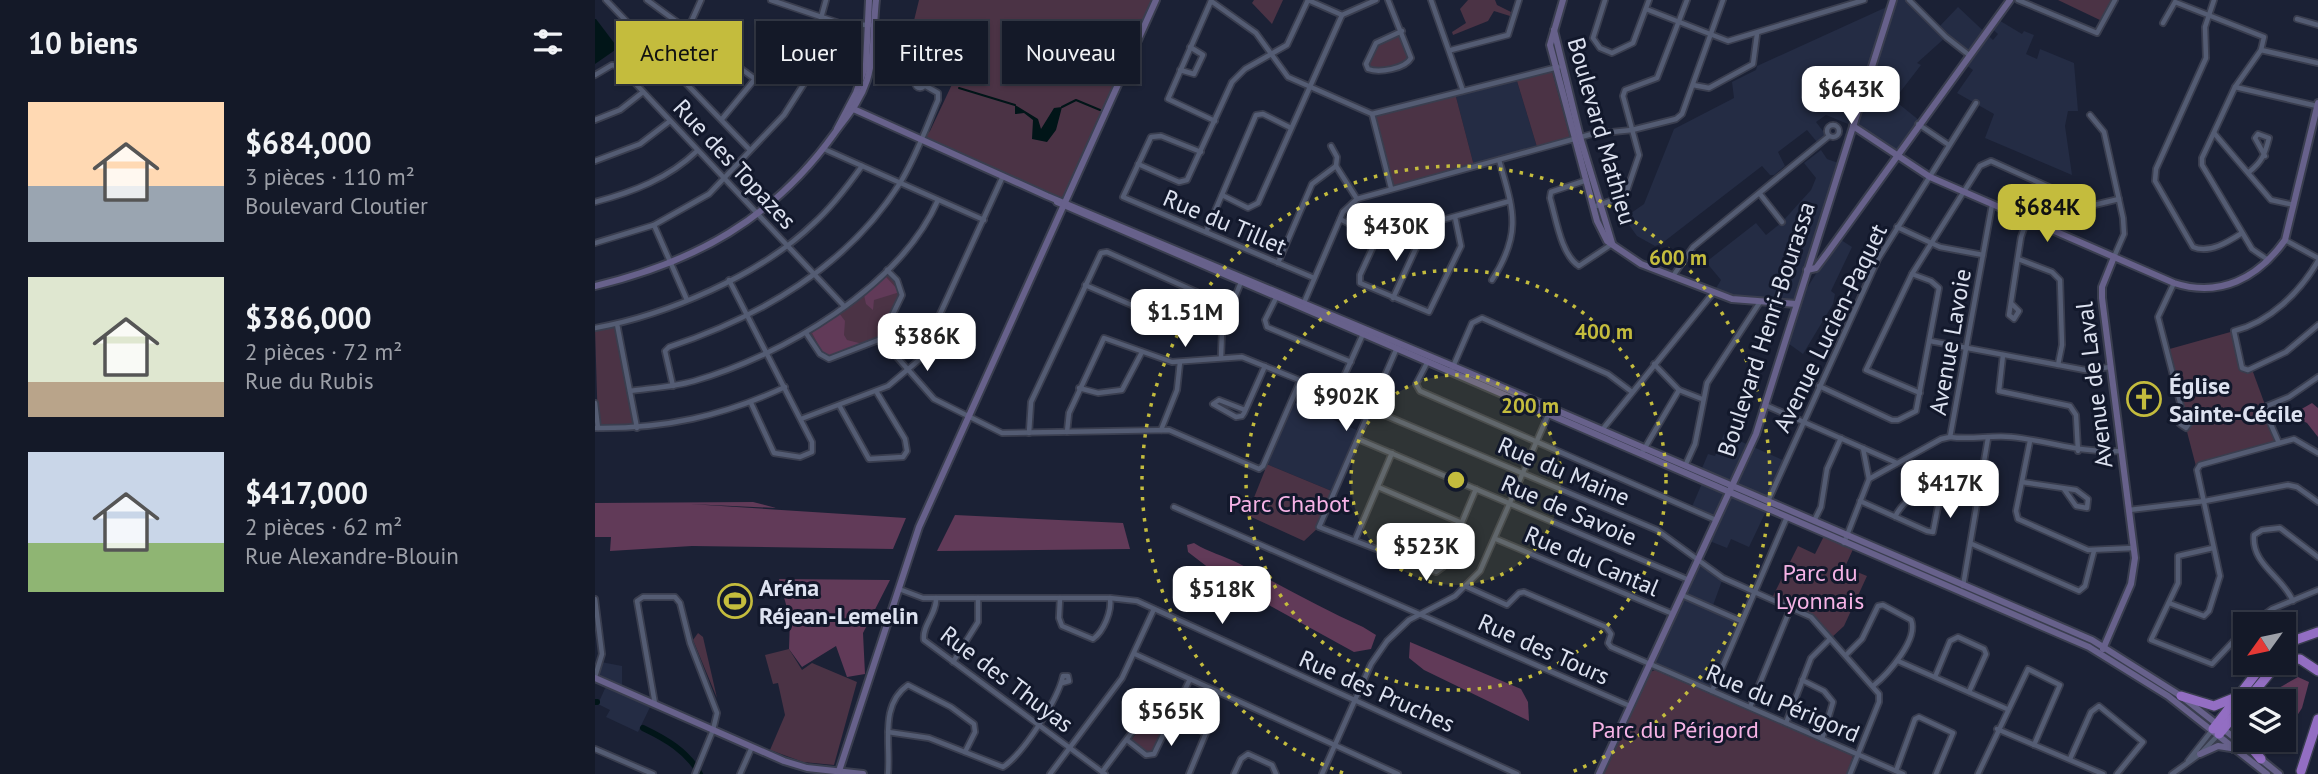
<!DOCTYPE html>
<html lang="fr">
<head>
<meta charset="utf-8">
<style>
	body { margin:0; font-family:"PT Sans",sans-serif; background:#212634; color:#f1f3f6; height:100vh; display:flex; flex-direction:column; font-size:26px; white-space:nowrap }
	* { box-sizing:border-box; margin:0 }
	p { font-size:23px; color:#9da0a8 }
	.icon { flex:none; width:38px; height:38px; fill:none; stroke:currentColor; stroke-width:2; stroke-linecap:round; stroke-linejoin:round }
	.map { position:relative; flex:1; overflow:hidden }
	.sheet { display:flex; flex-direction:column; background:#141928; width:595px }
	.sheet>* { flex:none }
	.hud { position:absolute; left:21px; top:21px; width:665px; height:63px; display:flex; gap:14px }
	.needle { width:46px; rotate:237deg }
	.fabs { position:absolute; left:1638px; top:612px; display:grid; gap:14px }
	.fabs a { display:grid; place-items:center; width:63px; height:63px; border-radius:0px; background:#141928; box-shadow:0 2px 5px #0004,0 0 0 2px #333845; font-size:35px }
	.price { position:absolute; translate:-50% -60px; padding:0 16px; border-radius:14px; background:#fff; color:#222; font-size:23px; line-height:46px; filter:drop-shadow(0 2px 4px #0008) }
	.price::after { content:''; position:absolute; left:50%; top:42px; width:21px; height:16px; margin-left:-10px; background:inherit; clip-path:polygon(0 0,100% 0,50% 100%) }
	.price.selected { background:#c4bc3d; color:#111 }
	ul { padding:0; list-style:none }
	li { display:flex; align-items:center; gap:21px; height:175px; padding:0 28px }
	li span { display:grid; place-items:center; flex:none; width:196px; height:140px; border-radius:0px; color:#555 }
	li>.icon { margin-inline-start:auto }
	span .icon { width:84px; height:84px; fill:#fffc; stroke-width:1 }
	li b { font-size:30px }
	h2 { display:flex; justify-content:space-between; align-items:center; height:84px; padding:0 28px; font-size:30px }
	.pill { padding:0 24px; border-radius:0px; background:#141928; box-shadow:0 2px 5px #0004,0 0 0 2px #333845; font-size:24px; line-height:63px }
	.pill.selected { background:#c4bc3d; color:#111 }
	main { display:flex; flex:1; min-height:0 }
	.map>svg:first-child { display:block }
	.built { fill:#242c44 }
	.green { fill:#4b3345 }
	.forest { fill:#613a58 }
	.water { fill:#011518 }
	.lines { fill:none; stroke-linecap:round; stroke-linejoin:round }
	.stream { stroke:#011518; stroke-width:2 }
	.river { stroke:#011518; stroke-width:6 }
	.street-casing { stroke:#3a3e4f; stroke-width:8 }
	.secondary-casing { stroke:#3a3e4f; stroke-width:10 }
	.highway-casing { stroke:#3a3e4f; stroke-width:12 }
	.street { stroke:#545c73; stroke-width:4.5 }
	.secondary { stroke:#67618b; stroke-width:6 }
	.highway { stroke:#936ec3; stroke-width:9 }
	.ring { fill:none; stroke:#c4bc3d; stroke-width:3.5; stroke-dasharray:3.5 7 }
	.labels { text-anchor:middle; dominant-baseline:central; stroke-width:6; stroke-linejoin:round; paint-order:stroke }
	.street-label { font-size:24px; fill:#dde2f0; stroke:#12182b }
	.poi-label { font-size:24px; font-weight:bold; fill:#dde2f0; stroke:#12182b; text-anchor:start }
	.park-label { font-size:24px; fill:#f6b3e6; stroke:#12182b }
	.centre { fill:#c4bc3d; stroke:#12182b; stroke-width:3.5 }
	.ring-label { font-size:21px; text-anchor:middle; font-weight:bold; fill:#c4bc3d; stroke:#12182b; stroke-width:6; stroke-linejoin:round; paint-order:stroke }
</style>
</head>
<body>
<main>
<section class="sheet">
<h2>10 biens<svg class="icon" aria-label="filters" viewBox="0 0 24 24"><path d="M4 7h16M4 17h16"/><circle cx="9" cy="7" r="2"/><circle cx="15" cy="17" r="2"/></svg></h2>
<ul>
<li><span style="background:linear-gradient(#ffd9b3 60%,#9aa5b1 0)"><svg class="icon" aria-label="home" viewBox="0 0 24 24"><path d="M3 11l9-7 9 7M6 9v11h12V9"/></svg></span><div><b>$684,000</b><p>3 pièces · 110 m²</p><p>Boulevard Cloutier</p></div></li>
<li><span style="background:linear-gradient(#dfe7d0 75%,#b9a48a 0)"><svg class="icon" aria-label="home" viewBox="0 0 24 24"><path d="M3 11l9-7 9 7M6 9v11h12V9"/></svg></span><div><b>$386,000</b><p>2 pièces · 72 m²</p><p>Rue du Rubis</p></div></li>
<li><span style="background:linear-gradient(#c9d6e8 65%,#8fb573 0)"><svg class="icon" aria-label="home" viewBox="0 0 24 24"><path d="M3 11l9-7 9 7M6 9v11h12V9"/></svg></span><div><b>$417,000</b><p>2 pièces · 62 m²</p><p>Rue Alexandre-Blouin</p></div></li>
</ul>
</section>
<div class="map">
<svg width="1723" height="774" viewBox="0 0 1723 774">
	<rect width="100%" height="100%" fill="#1b2135"/>
	<g class="built">
		<path d="M1298,0H1316L1343,28L1363,7L1398,40L1403,34L1395,27L1402,19L1427,34L1429,31L1439,35L1431,54L1442,59L1445,49L1479,63L1483,111H1473L1470,126L1477,175L1390,138L1399,114L1362,93L1378,70L1368,63L1374,55L1351,37L1322,63L1326,65L1299,100L1325,121L1301,155L1258,126L1231,115L1221,122L1231,135L1222,142L1212,130L1183,152L1190,166L1179,175H1175L1167,166L1066,244L1060,246L1042,236L1029,218L1049,204L1079,129L1139,98L1137,82L1161,70L1162,66L1296,5Z"/>
		<path d="M922,81L942,147L879,166L860,93Z"/>
		<path d="M1226,150L1232,159L1246,164L1204,301L1243,238L1257,247L1236,291L1240,294L1238,304L1208,354L1190,341L1201,304L1137,299L1118,293L1126,280L1111,262L1161,223L1171,235L1187,222L1216,190L1221,178L1209,163Z"/>
		<path d="M696,401L766,432L739,492L669,463Z"/>
		<path d="M1129,434L1190,461L1172,502L1105,473L1113,454L1120,456Z"/>
		<path d="M1108,481L1173,507L1154,547L1136,539L1132,548L1112,540L1121,520L1096,509Z"/>
		<path d="M1104,560L1128,578L1117,608L1146,621L1117,691L1054,664Z"/>
		<path d="M6,662L27,666V690L57,703L43,732L11,717L15,710L3,704L12,684L0,677Z"/>
	</g>
	<g class="green">
		<path d="M324,0H561L471,202L325,140L335,131L360,78L336,65L335,55L312,49Z"/>
		<path d="M659,0H688L677,24L657,3Z"/>
		<path d="M873,0H900L902,5L916,12L915,16L899,11L893,21L858,35L857,32L871,23L865,9Z"/>
		<path d="M1463,0H1520L1507,21Z"/>
		<path d="M807,31L816,56L814,63L783,72L773,69L771,64L781,43Z"/>
		<path d="M957,71L975,137L942,147L922,81Z"/>
		<path d="M860,93L879,166L796,188L777,114Z"/>
		<path d="M292,270L302,280L307,295L286,339L230,359L211,333L249,306Z"/>
		<path d="M22,324L42,428H3L0,328Z"/>
		<path d="M1639,331L1647,368L1658,372L1684,443L1606,464L1602,470L1591,428L1595,424L1589,418L1571,350Z"/>
		<path d="M669,463L739,492L724,527L709,541L652,515L670,470Z"/>
		<path d="M1230,534L1259,547L1250,567L1272,576L1249,626L1235,639L1216,617L1176,600L1203,546L1220,554Z"/>
		<path d="M103,633L108,637L122,698L98,640Z"/>
		<path d="M194,649L207,670L217,663L262,682L239,765L208,762L175,750L190,715L183,683L178,684L170,655Z"/>
		<path d="M1060,670L1258,755L1253,774H1009L1055,672Z"/>
		<path d="M559,711L572,719L557,753L553,754L536,740Z"/>
	</g>
	<g class="forest">
		<path d="M290,276L305,292L279,300L278,310L271,304L269,295Z"/>
		<path d="M244,313L250,321L249,335L252,340L264,343V347L230,357L217,333Z"/>
		<path d="M1717,403L1723,408V437L1712,423L1696,415Z"/>
		<path d="M158,502L181,508L95,504L311,518L298,549L97,546L15,551L16,537H0V503Z"/>
		<path d="M360,515L528,523L535,549L342,551Z"/>
		<path d="M599,543C615,553 627,555 643,563C685,585 725,608 768,627L781,635L776,649L759,652L632,582L593,552L592,545Z"/>
		<path d="M184,579L295,580L268,633L270,674L252,677L241,646L207,667L194,649L195,619Z"/>
		<path d="M815,642L926,689L933,702L934,721L829,670L814,658Z"/>
		<path d="M1703,677L1714,682L1707,708L1696,725V740L1687,748L1676,740H1689V702H1667L1668,697Z"/>
	</g>
	<g class="water">
		<path d="M1,19L23,48L0,64V19Z"/>
		<path d="M420,105L443,119L446,129L459,108L467,107L461,130L452,142L437,139L438,120L429,113L420,114Z"/>
	</g>
	<g class="lines">
		<g class="stream">
			<path d="M364,88L420,105"/>
			<path d="M467,107L481,100L505,110"/>
		</g>
		<g class="river">
			<path d="M0,702H2"/>
			<path d="M48,728C71,739 92,751 105,774"/>
		</g>
		<g class="street-casing">
			<g id="street">
				<path d="M11,0L155,150"/>
				<path d="M52,0L160,79"/>
				<path d="M176,0L247,24L275,25"/>
				<path d="M713,0L747,15L781,0"/>
				<path d="M793,0L816,58C810,69 784,73 773,69L771,64L781,43L807,31"/>
				<path d="M836,0L868,91"/>
				<path d="M1010,0L998,38L1005,48L1017,53L1038,43L1054,0"/>
				<path d="M1314,0L1351,37L1374,55"/>
				<path d="M1423,0L1502,33L1520,0"/>
				<path d="M1619,0L1610,27L1611,58L1561,169L1560,181L1598,247C1614,254 1633,242 1647,233"/>
				<path d="M616,1L661,33L693,77L777,114"/>
				<path d="M616,1L573,99L620,121"/>
				<path d="M1051,9L1133,41L1269,0"/>
				<path d="M226,18L231,0"/>
				<path d="M1702,19L1723,25"/>
				<path d="M1568,23L1580,2L1669,37L1666,50L1640,87L1607,158V165L1657,249L1673,260"/>
				<path d="M93,29L106,0"/>
				<path d="M856,50L913,35L924,0"/>
				<path d="M1666,50L1723,63"/>
				<path d="M126,54L137,38"/>
				<path d="M585,70L599,74L608,55L595,47"/>
				<path d="M0,75L17,65L25,67L249,306"/>
				<circle cx="325" cy="83" r="5"/>
				<path d="M1098,85L1114,88L1158,64L1162,34"/>
				<path d="M1640,87L1722,106"/>
				<path d="M1495,115L1509,132L1528,218L1529,234L1519,257"/>
				<path d="M0,120L25,110L48,92"/>
				<path d="M1323,124L1354,145"/>
				<circle cx="1238" cy="131" r="6"/>
				<path d="M1619,133L1676,200L1699,205"/>
				<path d="M736,146L742,157L741,166"/>
				<path d="M229,149L389,220"/>
				<path d="M606,152L566,136L556,137L528,197L719,278"/>
				<path d="M0,161L45,144L75,121"/>
				<path d="M543,164L584,182L592,180L637,82L650,69L692,45L713,0"/>
				<path d="M1654,172C1667,162 1670,154 1674,138L1663,134L1660,138L1670,156"/>
				<path d="M992,180L956,192L955,198C961,218 966,255 984,266L1017,244"/>
				<path d="M796,188L777,114L963,67"/>
				<path d="M1165,194L1187,222"/>
				<path d="M627,195L653,208L663,203L747,15"/>
				<path d="M0,202C38,192 74,178 102,151"/>
				<path d="M998,207L1030,196L1044,155L1028,96L1030,90L1062,78L1092,0"/>
				<path d="M745,219L782,238L915,201"/>
				<path d="M59,225L92,300"/>
				<path d="M1302,227L1345,247L1388,255"/>
				<path d="M611,232L661,115L668,114L696,128"/>
				<path d="M782,238L765,275V283L834,312L866,246L860,217"/>
				<path d="M1690,240L1723,258"/>
				<path d="M0,243L59,225L114,194L189,115L219,68L216,58L184,45L177,47L160,79L127,119"/>
				<path d="M1423,259L1457,272L1465,280L1467,345L1463,365"/>
				<path d="M1723,261C1705,292 1675,322 1639,331L1647,368L1653,370L1691,352L1723,325"/>
				<path d="M683,263L717,184L741,166L762,199"/>
				<path d="M1078,276L1098,247L1234,136"/>
				<path d="M134,280L217,442V452L205,457L179,453L156,403"/>
				<path d="M897,280C928,232 918,209 904,160"/>
				<path d="M1579,283L1563,317L1589,418L1595,422L1591,428L1585,424L1589,418"/>
				<path d="M490,285L581,324L590,319L601,292"/>
				<path d="M681,298L670,320L672,327L756,362"/>
				<path d="M798,298L822,246L820,228"/>
				<path d="M1417,304L1424,311L1419,319L1414,315L1426,237L1432,220"/>
				<path d="M708,305L748,212L762,199L997,134L1037,130L1081,119L1087,114L1128,0"/>
				<path d="M22,324L42,428"/>
				<path d="M0,328C72,315 165,275 218,224C237,207 252,187 267,166"/>
				<path d="M211,333L225,354L234,359L286,339L307,295L302,280L292,270"/>
				<path d="M286,339L339,399L407,433L574,430L664,469L668,466L705,381"/>
				<path d="M1335,341L1490,370L1516,367"/>
				<path d="M801,350L724,527L841,572L848,567L881,489"/>
				<path d="M1408,355L1404,391L1475,406L1481,415L1483,451"/>
				<path d="M626,357L627,330L646,282"/>
				<path d="M832,363L821,384L825,391L1121,520"/>
				<path d="M1059,364L1084,390L1107,399"/>
				<path d="M857,369L877,323L887,318L1013,374L1037,392"/>
				<path d="M78,386L70,351L74,347C165,317 253,266 305,183C321,157 331,128 343,100V93L329,85"/>
				<path d="M1224,386L1297,420H1303L1321,411L1344,288L1336,281L1317,274"/>
				<path d="M484,388L503,393L527,390L547,352"/>
				<path d="M35,391C57,388 78,387 99,381C187,356 305,287 343,200"/>
				<path d="M1325,393L1271,370L1317,274L1385,166L1396,161L1487,202L1499,205L1524,199"/>
				<path d="M0,403L3,428"/>
				<path d="M244,405L274,459L308,457L312,451L310,439L281,391"/>
				<path d="M1170,405L1302,463"/>
				<path d="M775,409L1062,530L1128,578L1216,617L1284,694V702L1255,774"/>
				<path d="M650,410L624,400L618,404L641,417L647,416L649,413L670,366"/>
				<path d="M206,419L293,386L324,360L408,176"/>
				<path d="M0,428C69,429 128,416 190,387"/>
				<path d="M566,430L582,390L585,362"/>
				<path d="M1007,430L1118,293"/>
				<path d="M472,432L474,413L509,338L577,362L647,357L734,392L746,383L768,334"/>
				<path d="M434,433L436,402L506,253L512,252L635,307"/>
				<path d="M1355,437C1376,440 1396,435 1416,437C1457,441 1482,453 1526,451"/>
				<path d="M763,439L1094,580"/>
				<path d="M1435,441L1421,511L1423,519L1493,550L1539,548"/>
				<path d="M1684,443L1670,411L1672,406L1694,397L1723,377"/>
				<path d="M1268,448L1274,479"/>
				<path d="M1048,451L1084,390"/>
				<path d="M1090,466L1100,444L1112,383L1165,302"/>
				<path d="M1427,482L1481,490L1493,499L1492,508L1481,506L1469,489"/>
				<path d="M783,487L867,523"/>
				<path d="M1173,501L1283,259L1381,103"/>
				<path d="M1265,501L1332,531L1338,532L1347,486C1331,482 1307,502 1300,517"/>
				<path d="M579,507L1035,706"/>
				<path d="M1534,510L1610,501L1693,485L1702,487L1723,502"/>
				<path d="M1219,521L1226,507L1232,469L1246,438"/>
				<path d="M901,539L1078,614"/>
				<path d="M760,540L797,453"/>
				<path d="M1249,543L1274,479L1346,439L1355,437L1397,205"/>
				<path d="M1377,544L1484,591L1490,586L1499,551"/>
				<path d="M1618,548L1583,556V583L1556,640L1617,664L1650,629"/>
				<path d="M794,554L802,538L814,542L816,547L811,561"/>
				<path d="M1368,586L1393,438"/>
				<path d="M872,587L912,605L924,593L929,592L1011,627L1016,634L1013,643L1016,647L1308,774"/>
				<path d="M304,589L328,598H515L542,601L922,774"/>
				<path d="M1087,595L1146,621"/>
				<path d="M341,598C342,614 327,625 329,640L510,774"/>
				<path d="M465,598L464,618L467,626L498,639C509,631 517,611 515,598"/>
				<path d="M0,599L7,654L0,677"/>
				<path d="M1698,601C1687,576 1656,564 1659,535L1667,530L1685,528L1723,557"/>
				<path d="M1574,603L1609,616L1614,611L1625,576L1602,470L1605,465L1699,439L1723,453"/>
				<path d="M1655,625L1677,609L1723,590"/>
				<path d="M540,654L803,774"/>
				<path d="M1251,655L1267,639L1283,606L1288,605L1316,620C1324,639 1293,674 1278,686"/>
				<path d="M1303,661L1412,709"/>
				<path d="M358,662L383,622V598"/>
				<path d="M1340,677L1355,641L1363,637L1389,649L1391,654L1374,692"/>
				<path d="M1207,680L1229,691L1238,702L1227,739"/>
				<path d="M1117,691L1192,517"/>
				<path d="M60,704L42,601L48,597H80L85,603L95,643L122,713L118,730L100,774"/>
				<path d="M1155,707L1196,607"/>
				<path d="M1191,723L1216,658L1235,639"/>
				<path d="M1402,729L1508,774"/>
				<path d="M293,732L334,738L408,767C429,753 463,699 468,676H473L474,681L467,683"/>
				<path d="M532,740L551,755L559,754L595,679"/>
				<path d="M0,749L58,774"/>
				<path d="M1475,759L1496,712L1504,706L1548,742L1522,774"/>
				<path d="M1593,761L1618,729"/>
				<path d="M1301,771L1320,719L1324,717L1358,733L1341,774"/>
				<path d="M507,772L552,712L559,709L611,733L594,774"/>
				<path d="M145,774L157,747"/>
				<path d="M293,774C296,744 284,705 313,685L356,707L379,724L380,732L370,752"/>
				<path d="M455,774L527,678L559,609"/>
				<path d="M639,774L646,759L653,754L677,765L681,774"/>
				<path d="M727,774L776,664L792,641L814,620L860,596L885,571L954,413"/>
				<path d="M1383,774L1433,669L1465,685L1439,745"/>
				<path d="M1577,774L1605,754L1624,734"/>
			</g>
		</g>
		<g class="secondary-casing">
			<g id="secondary">
				<path d="M968,0L955,45L1002,221L1012,241L1046,264L1137,299L1201,304"/>
				<path d="M959,30L985,137L1017,243"/>
				<path d="M254,107L452,196L858,366L1497,640L1586,696L1655,750"/>
				<path d="M1258,126L1335,177L1579,283C1625,298 1663,278 1690,240L1723,103"/>
				<path d="M242,129L261,93L271,64L274,0"/>
				<path d="M462,202L1494,647L1573,696L1672,774"/>
				<path d="M1212,270L1221,268L1233,252L1415,0"/>
				<path d="M0,286C100,262 178,219 239,134C252,116 265,102 272,80C280,54 278,26 281,0"/>
				<path d="M1508,649L1536,584L1540,558L1507,298V287L1519,257"/>
				<path d="M0,678L189,761L212,768L268,774"/>
				<path d="M1605,754L1623,746L1636,748"/>
				<path d="M1663,757L1684,774"/>
				<path d="M244,771L324,527L561,0"/>
				<path d="M1004,774L1161,434L1298,0"/>
			</g>
		</g>
		<g class="highway-casing">
			<g id="highway">
				<path d="M1689,644L1723,632"/>
				<path d="M1689,661L1705,659L1723,671"/>
				<path d="M1586,696L1619,706L1639,698"/>
				<path d="M1648,709L1644,725L1650,740"/>
				<path d="M1618,729L1669,663"/>
				<path d="M1624,734L1683,663"/>
				<path d="M1650,740L1666,759"/>
				<path d="M1706,771L1723,719"/>
			</g>
		</g>
		<use href="#street" class="street"/>
		<use href="#secondary" class="secondary"/>
		<use href="#highway" class="highway"/>
	</g>
	<circle cx="861" cy="480" r="105" fill="#c4bc3d" fill-opacity=".12"/>
	<g class="ring">
		<circle cx="861" cy="480" r="105"/>
		<circle cx="861" cy="480" r="210"/>
		<path d="M748 773A314 314 0 1 1 974 773"/>
	</g>
	<defs>
		<g id="church-ring" transform="scale(1.75)"><circle r="9.5" fill="#12182b" stroke="#c4bc3d" stroke-width="1.5"/><path d="M-1.2-6h2.4v3.5h3.3v2.4h-3.3V6h-2.4V-.1h-3.3v-2.4h3.3Z" fill="#c4bc3d"/></g>
		<g id="stadium-ring" transform="scale(1.75)"><circle r="9.5" fill="#12182b" stroke="#c4bc3d" stroke-width="1.5"/><path d="M0-5a6.5 5 0 1 0 0 10a6.5 5 0 1 0 0-10ZM-3.5-1.8h7v3.6h-7Z" fill="#c4bc3d"/></g>
	</defs>
	<g fill-rule="evenodd">
		<use href="#church-ring" x="1549" y="399"/>
		<use href="#stadium-ring" x="140" y="601"/>
	</g>
	<g class="labels">
		<g class="street-label">
			<text transform="translate(1007 131) rotate(74)">Boulevard Mathieu</text>
			<text transform="translate(140 164) rotate(47)">Rue des Topazes</text>
			<text transform="translate(630 222) rotate(23)">Rue du Tillet</text>
			<text transform="translate(1235 328) rotate(-64)">Avenue Lucien-Paquet</text>
			<text transform="translate(1171 329) rotate(-72)">Boulevard Henri-Bourassa</text>
			<text transform="translate(1355 342) rotate(-80)">Avenue Lavoie</text>
			<text transform="translate(1499 385) rotate(-97)">Avenue de Laval</text>
			<text transform="translate(969 471) rotate(23)">Rue du Maine</text>
			<text transform="translate(974 510) rotate(23)">Rue de Savoie</text>
			<text transform="translate(997 561) rotate(23)">Rue du Cantal</text>
			<text transform="translate(949 649) rotate(24)">Rue des Tours</text>
			<text transform="translate(412 679) rotate(37)">Rue des Thuyas</text>
			<text transform="translate(782 691) rotate(24)">Rue des Pruches</text>
			<text transform="translate(1188 703) rotate(23)">Rue du Périgord</text>
		</g>
		<g class="poi-label">
			<text x="1574" y="385">Église<tspan x="1574" dy="28">Sainte-Cécile</tspan></text>
			<text x="164" y="587">Aréna<tspan x="164" dy="28">Réjean‑Lemelin</tspan></text>
		</g>
		<g class="park-label">
			<text x="694" y="503">Parc Chabot</text>
			<text x="1225" y="572">Parc du<tspan x="1225" dy="28">Lyonnais</tspan></text>
			<text x="1080" y="729">Parc du Périgord</text>
		</g>
	</g>
	<circle cx="861" cy="480" r="10" class="centre"/>
	<g class="ring-label">
		<text x="1083" y="265">600 m</text>
		<text x="1009" y="339">400 m</text>
		<text x="935" y="413">200 m</text>
	</g>
</svg>
<div class="fabs">
<a><svg class="needle" viewBox="-14 -14 28 28"><path d="M0-13l5 13h-10z" fill="#e53935"/><path d="M0 13l5-13h-10z" fill="#9da0a8"/></svg></a>
<a><svg class="icon" aria-label="layers" viewBox="0 0 24 24"><path d="M12 4l9 5-9 5-9-5zM3 14l9 5 9-5"/></svg></a>
</div>
<b class="price" style="left:1256px;top:126px">$643K</b>
<b class="price selected" style="left:1452px;top:244px">$684K</b>
<b class="price" style="left:801px;top:263px">$430K</b>
<b class="price" style="left:590px;top:349px">$1.51M</b>
<b class="price" style="left:332px;top:373px">$386K</b>
<b class="price" style="left:751px;top:433px">$902K</b>
<b class="price" style="left:1355px;top:520px">$417K</b>
<b class="price" style="left:831px;top:583px">$523K</b>
<b class="price" style="left:627px;top:626px">$518K</b>
<b class="price" style="left:576px;top:748px">$565K</b>
<div class="hud">
<a class="pill selected">Acheter</a>
<a class="pill">Louer</a>
<a class="pill">Filtres</a>
<a class="pill">Nouveau</a>
</div>
</div>
</main>
</body>
</html>
